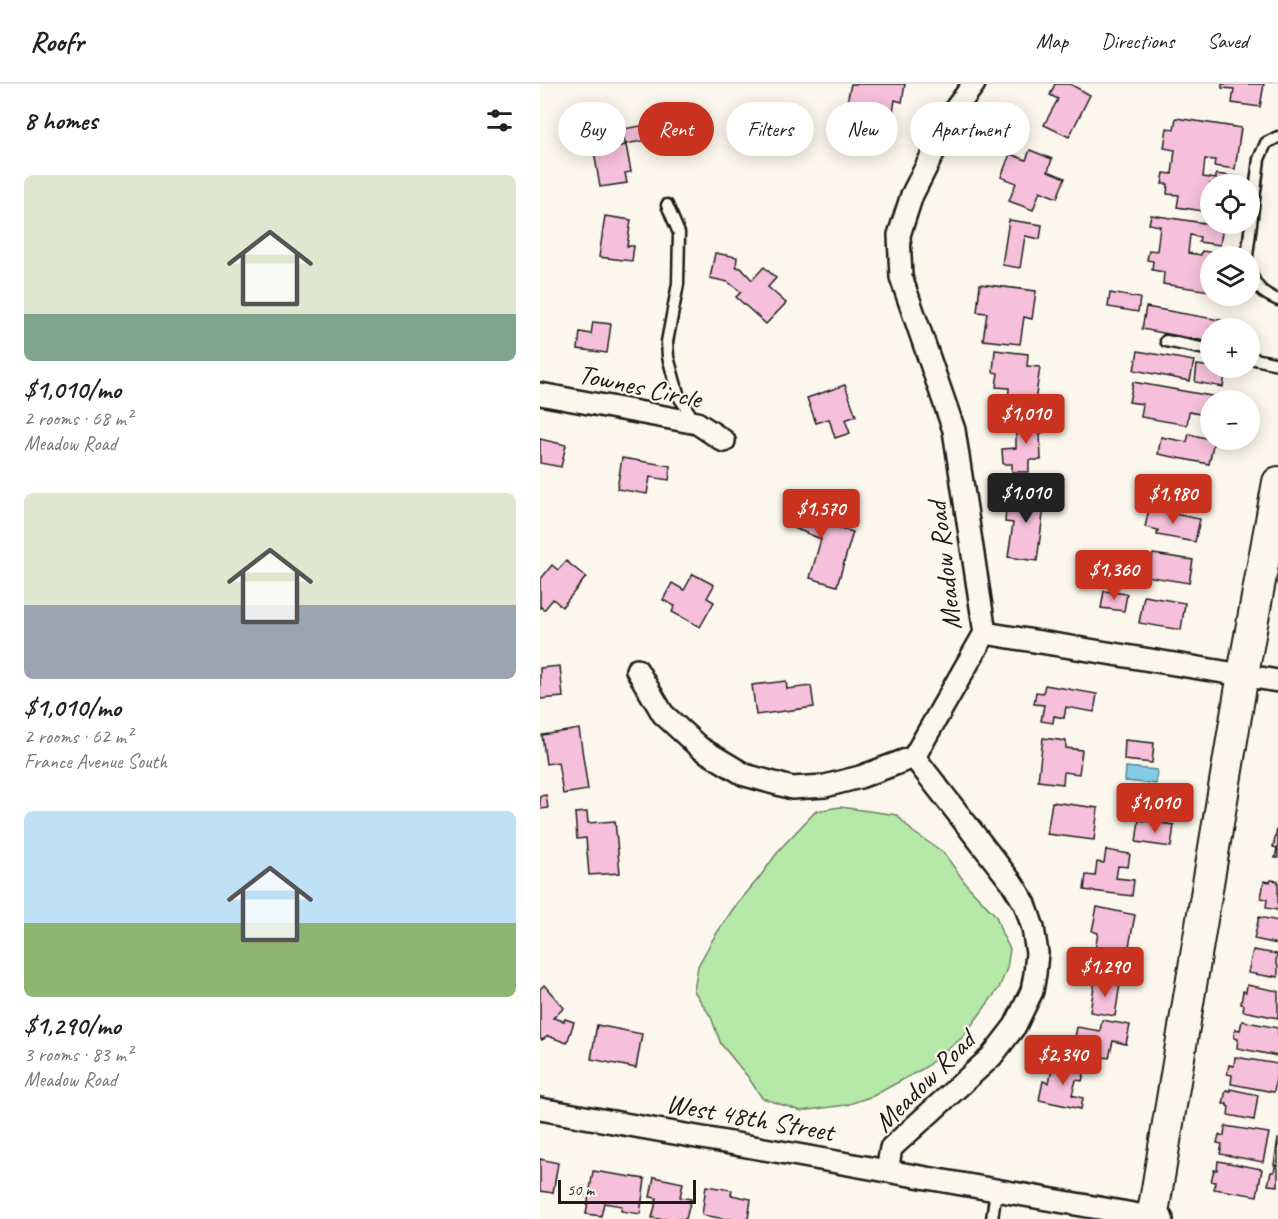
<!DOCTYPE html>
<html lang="en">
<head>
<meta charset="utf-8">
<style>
	body { margin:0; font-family:Caveat,sans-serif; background:#f6f6f6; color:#222; height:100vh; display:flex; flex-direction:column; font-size:22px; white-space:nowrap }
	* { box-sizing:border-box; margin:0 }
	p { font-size:20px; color:#767676 }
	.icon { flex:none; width:33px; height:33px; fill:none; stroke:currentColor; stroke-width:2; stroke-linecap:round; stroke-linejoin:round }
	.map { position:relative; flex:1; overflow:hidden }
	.details { display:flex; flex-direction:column; background:#fff; width:540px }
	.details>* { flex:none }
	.banner { position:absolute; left:18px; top:18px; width:570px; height:54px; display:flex; gap:12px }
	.buttons { position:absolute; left:660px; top:90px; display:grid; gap:12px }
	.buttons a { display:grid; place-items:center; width:60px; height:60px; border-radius:50%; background:#fff; box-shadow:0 3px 15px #0003; font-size:30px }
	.scale { position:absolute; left:18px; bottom:15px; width:138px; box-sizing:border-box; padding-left:6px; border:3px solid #1c1c1c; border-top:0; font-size:16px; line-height:21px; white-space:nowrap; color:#1c1c1c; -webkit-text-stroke:4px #fbf7ec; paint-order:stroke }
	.price { position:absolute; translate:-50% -51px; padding:0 14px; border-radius:6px; background:#c8321e; color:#fff; font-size:20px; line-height:39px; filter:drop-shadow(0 2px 3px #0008) }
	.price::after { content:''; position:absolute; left:50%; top:36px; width:18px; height:14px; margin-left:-9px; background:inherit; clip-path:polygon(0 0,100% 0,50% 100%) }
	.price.selected { background:#222; color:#fff }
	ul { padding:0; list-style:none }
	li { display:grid; align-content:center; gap:12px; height:318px; padding:0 24px }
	li span { display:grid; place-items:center; height:186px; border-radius:9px; color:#555 }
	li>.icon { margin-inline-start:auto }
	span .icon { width:108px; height:108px; fill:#fffc; stroke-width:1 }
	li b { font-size:26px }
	h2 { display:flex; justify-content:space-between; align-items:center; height:72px; padding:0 24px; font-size:26px }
	.chip { padding:0 21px; border-radius:27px; background:#fff; box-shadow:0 3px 15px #0003; font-size:21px; line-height:54px }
	.chip.selected { background:#c8321e; color:#fff }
	header { display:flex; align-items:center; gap:36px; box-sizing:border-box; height:84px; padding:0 30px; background:#fff; border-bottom:2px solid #e0e0e0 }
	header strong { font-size:28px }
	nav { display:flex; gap:33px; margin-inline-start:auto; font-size:21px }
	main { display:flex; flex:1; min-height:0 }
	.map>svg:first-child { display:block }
	.green { fill:#b6e8a8; stroke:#698262; stroke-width:1.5 }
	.water { fill:#83cce4; stroke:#5a8694; stroke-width:1.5 }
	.building { fill:#f6c0da; stroke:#1c1c1c; stroke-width:1.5 }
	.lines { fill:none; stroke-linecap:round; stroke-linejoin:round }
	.service-casing { stroke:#1c1c1c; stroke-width:15 }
	.minor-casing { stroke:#1c1c1c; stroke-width:26 }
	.secondary-casing { stroke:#1c1c1c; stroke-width:34 }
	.service { stroke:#fbf7ec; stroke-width:10 }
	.minor { stroke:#fbf7ec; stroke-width:21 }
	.secondary { stroke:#fbf7ec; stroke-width:30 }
	.labels { text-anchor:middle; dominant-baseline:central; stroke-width:4.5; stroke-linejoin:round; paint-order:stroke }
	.street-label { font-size:28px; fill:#1c1c1c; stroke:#fbf7ec }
</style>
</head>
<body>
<header>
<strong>Roofr</strong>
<nav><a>Map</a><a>Directions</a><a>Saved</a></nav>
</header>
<main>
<section class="details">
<h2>8 homes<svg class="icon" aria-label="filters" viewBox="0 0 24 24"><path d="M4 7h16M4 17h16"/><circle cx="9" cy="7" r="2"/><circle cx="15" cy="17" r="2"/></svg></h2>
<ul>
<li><span style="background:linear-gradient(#dfe7d0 75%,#7fa58c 0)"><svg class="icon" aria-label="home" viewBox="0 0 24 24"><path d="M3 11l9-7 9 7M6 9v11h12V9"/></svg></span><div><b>$1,010/mo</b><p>2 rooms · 68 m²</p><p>Meadow Road</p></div></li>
<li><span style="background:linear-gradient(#dfe7d0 60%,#9aa5b1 0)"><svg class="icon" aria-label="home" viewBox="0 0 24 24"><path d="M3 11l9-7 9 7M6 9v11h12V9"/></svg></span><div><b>$1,010/mo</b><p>2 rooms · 62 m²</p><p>France Avenue South</p></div></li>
<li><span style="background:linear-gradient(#bfe0f5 60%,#8fb573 0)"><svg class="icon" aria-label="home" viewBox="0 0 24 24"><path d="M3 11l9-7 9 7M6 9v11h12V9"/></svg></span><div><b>$1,290/mo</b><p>3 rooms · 83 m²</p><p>Meadow Road</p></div></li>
</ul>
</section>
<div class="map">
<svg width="738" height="1135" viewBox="0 0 738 1135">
	<rect width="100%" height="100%" fill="#fbf7ec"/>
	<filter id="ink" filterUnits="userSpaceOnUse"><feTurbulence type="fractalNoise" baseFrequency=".0167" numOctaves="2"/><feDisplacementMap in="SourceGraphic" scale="12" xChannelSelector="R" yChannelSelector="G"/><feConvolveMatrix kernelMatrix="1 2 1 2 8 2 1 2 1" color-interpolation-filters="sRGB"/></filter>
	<g filter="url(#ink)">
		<path class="green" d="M300,723L357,731L373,748L403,768L426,800L456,832L462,850L470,865L467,884L459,904L423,953L384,984L333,1012L306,1021L261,1027L222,1014L208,993L181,960L171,933L154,907L158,882L173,855L193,825L219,794L240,765L276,727Z"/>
		<path class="water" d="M586,683L617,686L616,700L585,697Z"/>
		<g class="building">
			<path d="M311,0H365L362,18L355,16L353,28L307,18Z"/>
			<path d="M515,0H530L550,11L529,53L504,41L518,15L510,11Z"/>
			<path d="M682,0H724L720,23L692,19L694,5L682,4Z"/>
			<path d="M636,34L701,44L695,85L674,82L675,76L665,75L663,93L676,95V90L699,93L697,100H670V128L637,123L639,111L627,110L628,100H622L624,89L632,90L635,66L624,64L627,44L634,45Z"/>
			<path d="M106,41L109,56L85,60L83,45Z"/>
			<path d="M86,61L91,88L85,89L87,99L60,103L54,67Z"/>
			<path d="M490,66L512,75L508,87L525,94L517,114L500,107L493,126L469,117L476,99L461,93L470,70L486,76Z"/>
			<path d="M611,131L683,142L680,161L659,158L660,153L650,151L648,169L661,171L662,167L684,170L683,172H670V207L623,200L624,188L612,186L613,177L607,176L609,166L617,167L620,142L609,140Z"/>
			<path d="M65,132L91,136L87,162H94L92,177L59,173Z"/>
			<path d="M469,136L502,141L500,155L485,152L480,184L462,181Z"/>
			<path d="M175,169L197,173L196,183L201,184L212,196L224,183L236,194L228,203L246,219L226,240L196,213L201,208L188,198L170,194Z"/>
			<path d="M440,200L496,207L492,235L484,233L480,260L443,256L447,229L437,228Z"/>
			<path d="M570,209L600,214L598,228L568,223Z"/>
			<path d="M606,223L697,239L696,244H670V258L602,245Z"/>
			<path d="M53,238L71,240L67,269L38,265L40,248L51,250Z"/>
			<path d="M455,266L488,270L487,282L500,283L494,325L468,322L469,304L456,303L458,289L453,288Z"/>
			<path d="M598,267L654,277L650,297L594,286Z"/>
			<path d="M657,281L686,285L683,303L655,298Z"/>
			<path d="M593,298L682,314V316H670V332L649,328L647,341L601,333L603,320L589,318Z"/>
			<path d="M305,301L316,332L305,336L310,349L295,354L289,335L276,339L267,314Z"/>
			<path d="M503,332L504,348L500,349L501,376H489V388H472V380H463L462,365L476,364V348H484L483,333Z"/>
			<path d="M649,350L674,356L669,380L618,370L621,353L647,358Z"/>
			<path d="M0,355L26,361L21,383L0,379Z"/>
			<path d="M82,374L131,382L129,396L110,393L107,410L77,405Z"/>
			<path d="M627,392L668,397L665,420L624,414Z"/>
			<path d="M480,404L506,407L497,477L468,473L473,439L465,438L466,424L477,425Z"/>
			<path d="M250,414L294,432L290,441L313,448L297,502L270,494L281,455L254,444L256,440L242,434Z"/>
			<path d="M609,425L660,435L655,458L617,451L618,446L605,443Z"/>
			<path d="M613,470L653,476L649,499L599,491L602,474L612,475Z"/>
			<path d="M26,477L46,493L22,523L13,515L4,526L1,523L0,524V496L12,481L18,486Z"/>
			<path d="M153,490L174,501L167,514L174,518L160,543L132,528L135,522L123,516L132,499L144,506Z"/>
			<path d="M564,507L587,510L584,527L561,524Z"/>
			<path d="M604,512L645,519L641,546L599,539Z"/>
			<path d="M20,582L23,613L0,615V584Z"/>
			<path d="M246,597L247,605L271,602L274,623L216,631L212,601Z"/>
			<path d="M505,601L557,610L554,628L526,623L524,634L514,632L513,639L501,637L504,621L494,620L496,608L503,609Z"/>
			<path d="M39,645L48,706L23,710L18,678L6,680L2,651Z"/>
			<path d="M503,654L526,657V664L542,666L539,690L524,688L523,700L498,697Z"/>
			<path d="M585,656L614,659L612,679L584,676Z"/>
			<path d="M6,711L8,724L0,725V712Z"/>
			<path d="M512,718L558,724L554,756L507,750Z"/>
			<path d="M47,728L48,739L75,737L80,789L49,791L46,754L37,755L35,729Z"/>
			<path d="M599,736L634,741L631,763L596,758Z"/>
			<path d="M737,745H738V774H735L737,764L733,763Z"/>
			<path d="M566,766L590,770L588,783L578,782L576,794L594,796L592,812L544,806L546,791L555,792L557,778L564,779Z"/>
			<path d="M731,796L738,797V826L726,824L727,815L721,814L724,797L730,798Z"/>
			<path d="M557,823L595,831L586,878L554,872L558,849L552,847Z"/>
			<path d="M719,833L738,837V860L714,855Z"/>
			<path d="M713,866L737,870L736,878L738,882V893L733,892V893L708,889Z"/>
			<path d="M555,896L580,900L575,932L550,928Z"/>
			<path d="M4,901L24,924L13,934L24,937L25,935L34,938L27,959L8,952L2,956L0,954V905Z"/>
			<path d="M707,901L738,907V934L703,927L704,921L701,920L703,907L706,908Z"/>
			<path d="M562,936L590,941L586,960L573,957L569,974L557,972L555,979L531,975L537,943L560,947Z"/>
			<path d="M702,937L738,944V972L697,964L698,955L694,954L695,945L700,946Z"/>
			<path d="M57,941L102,950L96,984L51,975Z"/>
			<path d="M695,973L738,980L734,1008L691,1000L692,991L687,990L689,981L694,982Z"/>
			<path d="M513,979L545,986L542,997L536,996L532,1011L543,1014L541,1025L499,1016L503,997L509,999Z"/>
			<path d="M690,1005L718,1011L714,1036L688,1031L689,1023L687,1022V1020H683L686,1006L690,1007Z"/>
			<path d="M685,1042L729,1049L723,1078L680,1070L682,1060L677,1059L679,1051L684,1052Z"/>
			<path d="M738,1054V1082L734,1081Z"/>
			<path d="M0,1075L18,1079L13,1109L0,1107Z"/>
			<path d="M678,1077L722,1085L717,1112L674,1105L675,1098L671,1097L674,1086H677Z"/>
			<path d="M735,1083L738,1084V1102L728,1101L731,1088H734Z"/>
			<path d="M53,1087L105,1095L100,1130L81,1127L82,1122L64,1119L61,1132L46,1130Z"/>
			<path d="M114,1093L143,1099L140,1113L151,1115L146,1135H119L112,1134L117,1114L110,1113Z"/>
			<path d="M166,1102L192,1106L191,1111L211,1115L208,1135H185L162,1131Z"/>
		</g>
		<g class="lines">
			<g class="service-casing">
				<g id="service">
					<path d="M127,121L139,149L138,200L127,258L128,273L139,313L156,339"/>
					<path d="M707,172L719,75L726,59L738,53"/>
					<path d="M710,187C716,204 722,209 738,216"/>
					<path d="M626,257L670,266"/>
					<path d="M710,274L738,280"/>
					<path d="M452,1135L456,1106"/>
				</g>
			</g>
			<g class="minor-casing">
				<g id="minor">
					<path d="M0,310L157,339L184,357"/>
					<path d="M445,549L738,597"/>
					<path d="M97,586L123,630L160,664L205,691L252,704L285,702L320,693L374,673"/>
					<path d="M0,1025L347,1087L622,1135"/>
					<path d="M347,1087L351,1064L451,973L475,942L492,907L495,890L497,869L493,844L485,820L472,799L374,673L445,549L414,346L361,193L359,151L372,111L416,24L434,0"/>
				</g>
			</g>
			<g class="secondary-casing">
				<path id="secondary" d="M612,1135L703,590L738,398"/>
			</g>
			<use href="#service" class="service"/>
			<use href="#minor" class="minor"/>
			<use href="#secondary" class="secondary"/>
		</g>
	</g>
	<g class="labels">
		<g class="street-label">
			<text transform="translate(100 302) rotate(12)">Townes Circle</text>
			<text transform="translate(404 482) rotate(-97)">Meadow Road</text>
			<text transform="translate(384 997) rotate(-45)">Meadow Road</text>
			<text transform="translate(210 1033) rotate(10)">West 48th Street</text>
		</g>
	</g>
</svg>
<div class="buttons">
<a><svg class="icon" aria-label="locate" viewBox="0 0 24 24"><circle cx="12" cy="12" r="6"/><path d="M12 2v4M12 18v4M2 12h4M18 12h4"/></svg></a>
<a><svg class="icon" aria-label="layers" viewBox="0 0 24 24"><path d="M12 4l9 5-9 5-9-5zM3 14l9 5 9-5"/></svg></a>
<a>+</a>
<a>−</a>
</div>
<div class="scale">50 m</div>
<b class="price" style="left:486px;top:361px">$1,010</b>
<b class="price selected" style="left:486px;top:440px">$1,010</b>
<b class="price" style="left:633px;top:441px">$1,980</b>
<b class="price" style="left:281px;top:456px">$1,570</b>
<b class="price" style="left:574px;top:517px">$1,360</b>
<b class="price" style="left:615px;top:750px">$1,010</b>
<b class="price" style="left:565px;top:914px">$1,290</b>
<b class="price" style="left:523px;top:1002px">$2,340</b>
<div class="banner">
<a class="chip">Buy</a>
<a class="chip selected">Rent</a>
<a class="chip">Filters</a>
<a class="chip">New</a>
<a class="chip">Apartment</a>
</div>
</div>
</main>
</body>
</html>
